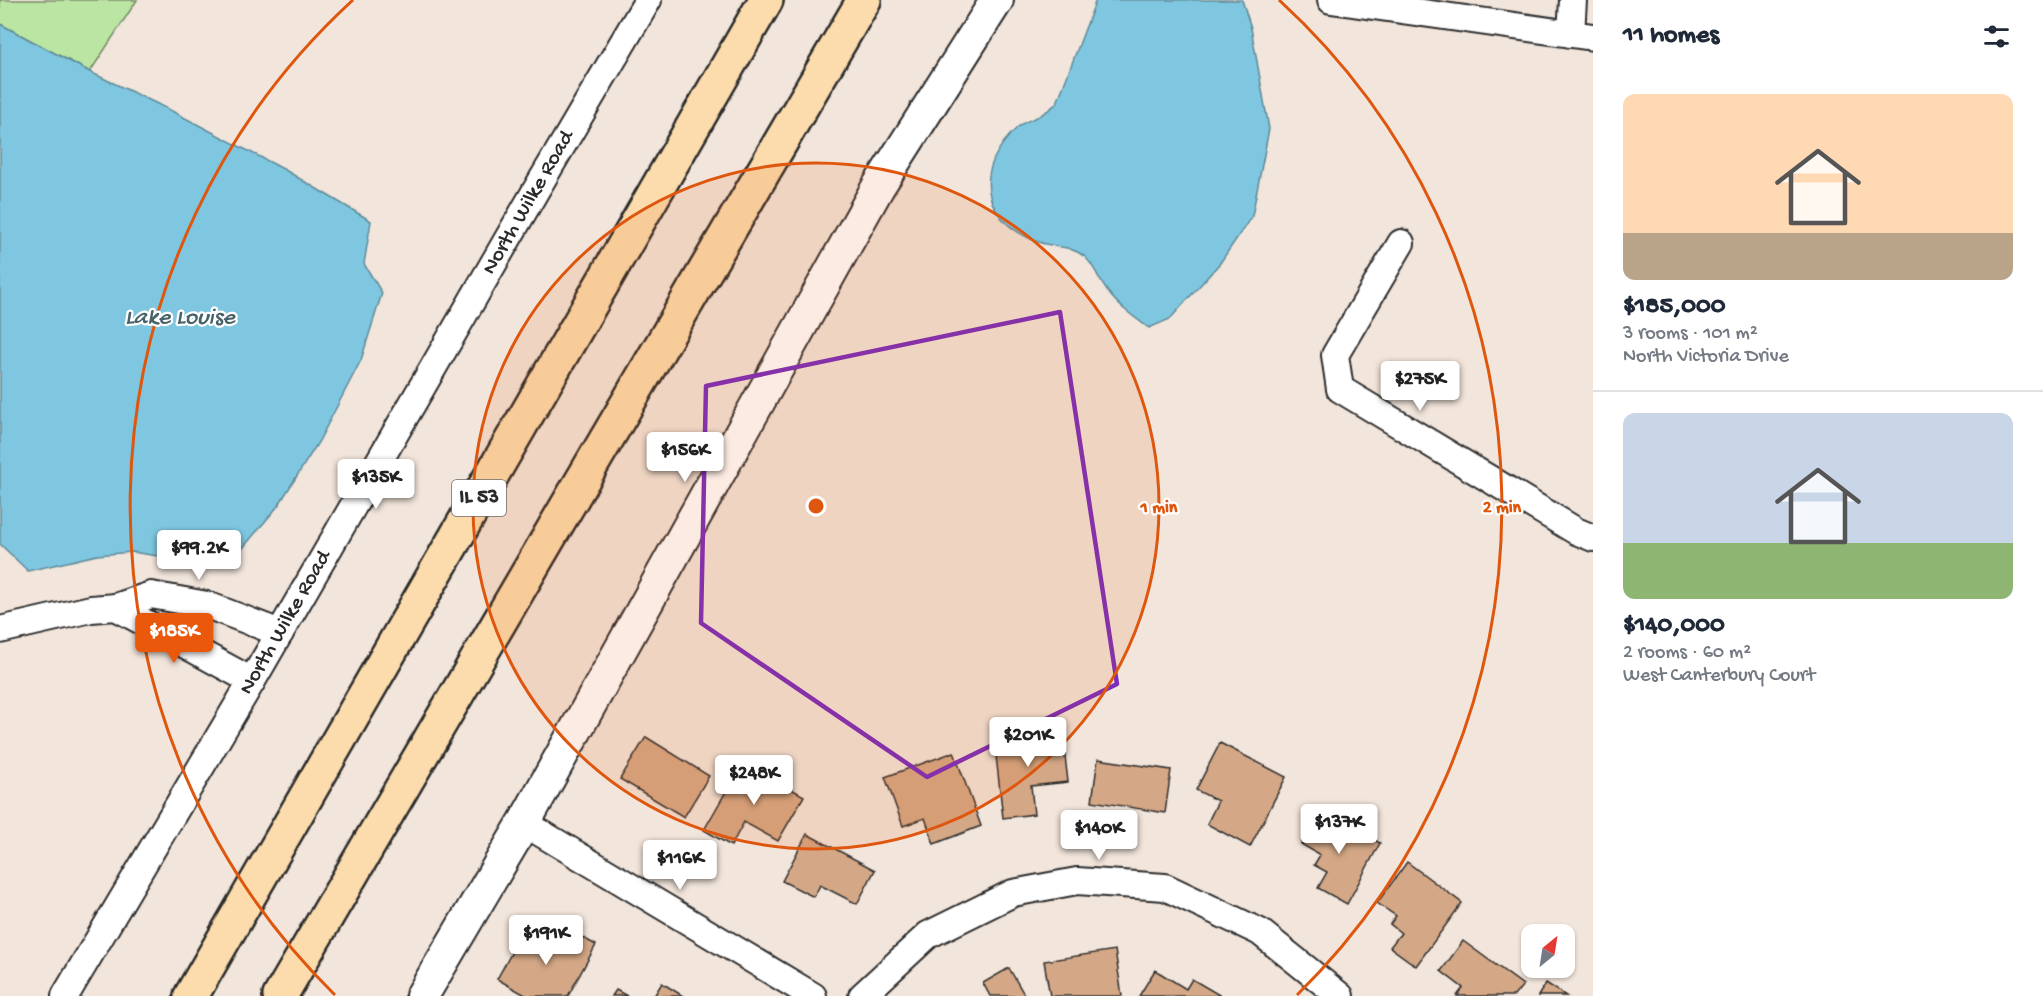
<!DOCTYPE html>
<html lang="en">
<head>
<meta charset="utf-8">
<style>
	body { margin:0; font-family:"Gochi Hand",sans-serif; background:#f6f6f7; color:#1f2937; height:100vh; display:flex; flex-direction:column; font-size:22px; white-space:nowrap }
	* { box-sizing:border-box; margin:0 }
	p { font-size:20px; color:#747a83 }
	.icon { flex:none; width:33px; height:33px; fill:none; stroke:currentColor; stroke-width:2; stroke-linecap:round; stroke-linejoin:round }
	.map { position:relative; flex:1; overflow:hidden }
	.panel { display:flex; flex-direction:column; background:#fff; width:450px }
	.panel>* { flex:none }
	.needle { width:39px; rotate:30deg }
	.tools { position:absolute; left:1521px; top:924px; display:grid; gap:12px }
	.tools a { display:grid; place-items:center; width:54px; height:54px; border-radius:12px; background:#fff; box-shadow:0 2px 4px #0004; font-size:30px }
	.price { position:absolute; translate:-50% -51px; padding:0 14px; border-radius:6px; background:#fff; color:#222; font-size:20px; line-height:39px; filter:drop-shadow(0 2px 3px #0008) }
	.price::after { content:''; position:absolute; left:50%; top:36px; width:18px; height:14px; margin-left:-9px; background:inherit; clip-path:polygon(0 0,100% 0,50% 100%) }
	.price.active { background:#ea580c; color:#fff }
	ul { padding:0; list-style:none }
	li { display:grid; align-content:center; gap:12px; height:318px; padding:0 30px }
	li+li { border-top:2px solid #e0e1e3 }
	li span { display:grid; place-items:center; height:186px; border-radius:12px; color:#555 }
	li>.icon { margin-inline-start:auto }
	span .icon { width:108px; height:108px; fill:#fffc; stroke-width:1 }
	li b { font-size:26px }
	h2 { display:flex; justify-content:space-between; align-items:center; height:72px; padding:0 30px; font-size:26px }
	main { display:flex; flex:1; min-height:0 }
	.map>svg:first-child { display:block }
	.green { fill:#bbe5a2; stroke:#738866; stroke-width:1.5 }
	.water { fill:#7fc7e0; stroke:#5d8998; stroke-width:1.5 }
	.building { fill:#d4a886; stroke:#2b2b2b; stroke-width:1.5 }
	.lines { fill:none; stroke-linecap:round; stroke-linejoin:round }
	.minor-casing { stroke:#2b2b2b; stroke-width:30 }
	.tertiary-casing { stroke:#2b2b2b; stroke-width:36 }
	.motorway-casing { stroke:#2b2b2b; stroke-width:38 }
	.minor { stroke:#fff; stroke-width:26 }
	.tertiary { stroke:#fff; stroke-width:32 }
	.motorway { stroke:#fcdcac; stroke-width:33 }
	.marked { fill:none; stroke:#7b2cbf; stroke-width:4.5; stroke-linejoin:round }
	.ring { fill:none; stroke:#df570e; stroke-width:3 }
	.labels { text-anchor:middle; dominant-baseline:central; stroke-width:4.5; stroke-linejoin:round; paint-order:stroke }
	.shield { fill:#fff; stroke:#6b6b6b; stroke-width:1.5 }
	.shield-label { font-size:21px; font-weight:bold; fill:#2b2b2b }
	.street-label { font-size:22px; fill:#2b2b2b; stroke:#fff }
	.water-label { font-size:24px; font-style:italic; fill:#48626a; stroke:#fff }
	.centre { fill:#df570e; stroke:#fff; stroke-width:3 }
	.ring-label { font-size:18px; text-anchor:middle; font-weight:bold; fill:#df570e; stroke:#fff; stroke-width:4.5; stroke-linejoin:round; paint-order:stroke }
</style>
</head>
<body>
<main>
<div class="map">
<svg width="1593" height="996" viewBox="0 0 1593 996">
	<rect width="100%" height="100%" fill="#f2e5db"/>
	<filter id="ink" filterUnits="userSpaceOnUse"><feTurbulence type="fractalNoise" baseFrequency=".0167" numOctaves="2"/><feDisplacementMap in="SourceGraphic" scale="12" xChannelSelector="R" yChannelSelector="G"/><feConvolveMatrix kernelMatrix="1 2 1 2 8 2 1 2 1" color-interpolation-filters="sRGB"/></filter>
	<g filter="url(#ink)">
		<path class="green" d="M0,0H137L90,72L0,24Z"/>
		<g class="water">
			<path d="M1096,0H1242L1251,28L1269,129L1252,216L1220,263L1170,319L1149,328C1134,317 1119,307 1108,292C1099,281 1095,266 1085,257C1070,244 1050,248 1033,240C978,216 975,166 1018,127C1024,121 1035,119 1042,114C1048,111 1052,107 1057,103Z"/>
			<path d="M0,24L90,72L166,108L285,170L371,221L364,264L382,293L361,360L319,441L278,506L237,555L184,560L132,552L97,555L28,571L0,544Z"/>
		</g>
		<g class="building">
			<path d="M1062,730L1068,782L1031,786L1034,814L1003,818L994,738Z"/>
			<path d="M646,737L709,776L684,817L620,779Z"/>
			<path d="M1220,743L1286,777L1250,847L1207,824L1218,801L1196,790Z"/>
			<path d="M954,752L981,826L934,844L925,818L903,826L885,777Z"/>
			<path d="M1098,759L1171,770L1165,813L1092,801Z"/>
			<path d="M743,762L804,796L778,841L744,822L731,846L704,830Z"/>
			<path d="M1319,810L1380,843L1347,904L1318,888L1327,872L1314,865L1320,855L1301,844Z"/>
			<path d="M807,834L875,870L857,904L820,885L814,897L782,881Z"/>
			<path d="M1407,862L1462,903L1416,966L1390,947L1401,933L1390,924L1396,916L1377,903Z"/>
			<path d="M569,930L596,945L568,996H527L497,979L522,934L557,953Z"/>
			<path d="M1463,941L1523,985L1514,996H1457L1463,988L1441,971Z"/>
			<path d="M1115,950L1122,996H1050L1044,961Z"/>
			<path d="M1009,968L1025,996H990L983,983Z"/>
			<path d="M1155,970L1186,989L1192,979L1221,996H1139Z"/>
			<path d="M662,983L683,996H654Z"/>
			<path d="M1546,983L1566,996H1538Z"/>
			<path d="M616,990L627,996H612Z"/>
		</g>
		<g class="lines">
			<g class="minor-casing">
				<g id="minor">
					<path d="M1331,0L1593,37"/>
					<path d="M1571,34L1573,0"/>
					<path d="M1401,243L1335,355L1340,389L1576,531L1593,538"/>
					<path d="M116,607L252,681"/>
					<path d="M0,630L91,609L116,607L151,595L207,605L280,633"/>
					<path d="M524,823L813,996"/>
					<path d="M65,996L252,681L536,190L648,0"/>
					<path d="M862,996L928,935L1013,893L1077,881L1165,887L1260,932L1340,996"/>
				</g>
			</g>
			<g class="tertiary-casing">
				<path id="tertiary" d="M422,996L524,823L878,187L997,0"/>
			</g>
			<g class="motorway-casing">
				<g id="motorway">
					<path d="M191,996L766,0"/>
					<path d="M280,996L864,0"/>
				</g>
			</g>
			<use href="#minor" class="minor"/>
			<use href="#tertiary" class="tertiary"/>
			<use href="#motorway" class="motorway"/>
		</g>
	</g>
	<path class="marked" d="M1060,312L1117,684L927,777L701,623L706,386Z"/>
	<circle cx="816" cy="506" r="343" fill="#df570e" fill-opacity=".12"/>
	<g class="ring">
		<circle cx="816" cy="506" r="343"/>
		<path d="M335 995A686 686 0 0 1 353 0M1279 0A686 686 0 0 1 1297 995"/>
	</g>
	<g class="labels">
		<rect class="shield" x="452" y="480" width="54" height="36" rx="4.5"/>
		<g class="shield-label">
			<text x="479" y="498">IL 53</text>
		</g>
		<g class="street-label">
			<text transform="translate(529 203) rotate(-60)">North Wilke Road</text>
			<text transform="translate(286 623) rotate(-60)">North Wilke Road</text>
		</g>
		<g class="water-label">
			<text x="180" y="318">Lake Louise</text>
		</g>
	</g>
	<circle cx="816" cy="506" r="9" class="centre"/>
	<g class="ring-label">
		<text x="1159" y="512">1 min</text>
		<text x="1502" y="512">2 min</text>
	</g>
</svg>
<div class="tools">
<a><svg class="needle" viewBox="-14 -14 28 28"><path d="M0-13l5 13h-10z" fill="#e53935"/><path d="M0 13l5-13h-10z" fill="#747a83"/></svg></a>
</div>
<b class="price" style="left:1420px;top:412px">$275K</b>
<b class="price" style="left:685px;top:483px">$156K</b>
<b class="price" style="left:376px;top:510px">$135K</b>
<b class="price" style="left:199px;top:581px">$99.2K</b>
<b class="price active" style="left:174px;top:664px">$185K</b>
<b class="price" style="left:1028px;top:768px">$201K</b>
<b class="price" style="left:754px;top:806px">$248K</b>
<b class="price" style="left:1339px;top:855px">$137K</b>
<b class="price" style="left:1099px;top:861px">$140K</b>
<b class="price" style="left:680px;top:891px">$116K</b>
<b class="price" style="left:546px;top:966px">$191K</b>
</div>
<section class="panel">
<h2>11 homes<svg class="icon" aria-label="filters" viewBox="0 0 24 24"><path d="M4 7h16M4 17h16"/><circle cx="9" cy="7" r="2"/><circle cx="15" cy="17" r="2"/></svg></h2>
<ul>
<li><span style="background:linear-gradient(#ffd9b3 75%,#b9a48a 0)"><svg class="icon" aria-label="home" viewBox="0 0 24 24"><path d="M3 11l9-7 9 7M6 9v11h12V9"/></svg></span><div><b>$185,000</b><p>3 rooms · 101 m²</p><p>North Victoria Drive</p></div></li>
<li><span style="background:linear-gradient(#c9d6e8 70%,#8fb573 0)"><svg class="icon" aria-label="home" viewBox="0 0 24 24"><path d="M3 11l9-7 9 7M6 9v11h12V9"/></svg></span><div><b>$140,000</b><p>2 rooms · 60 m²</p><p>West Canterbury Court</p></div></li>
</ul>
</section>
</main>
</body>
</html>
